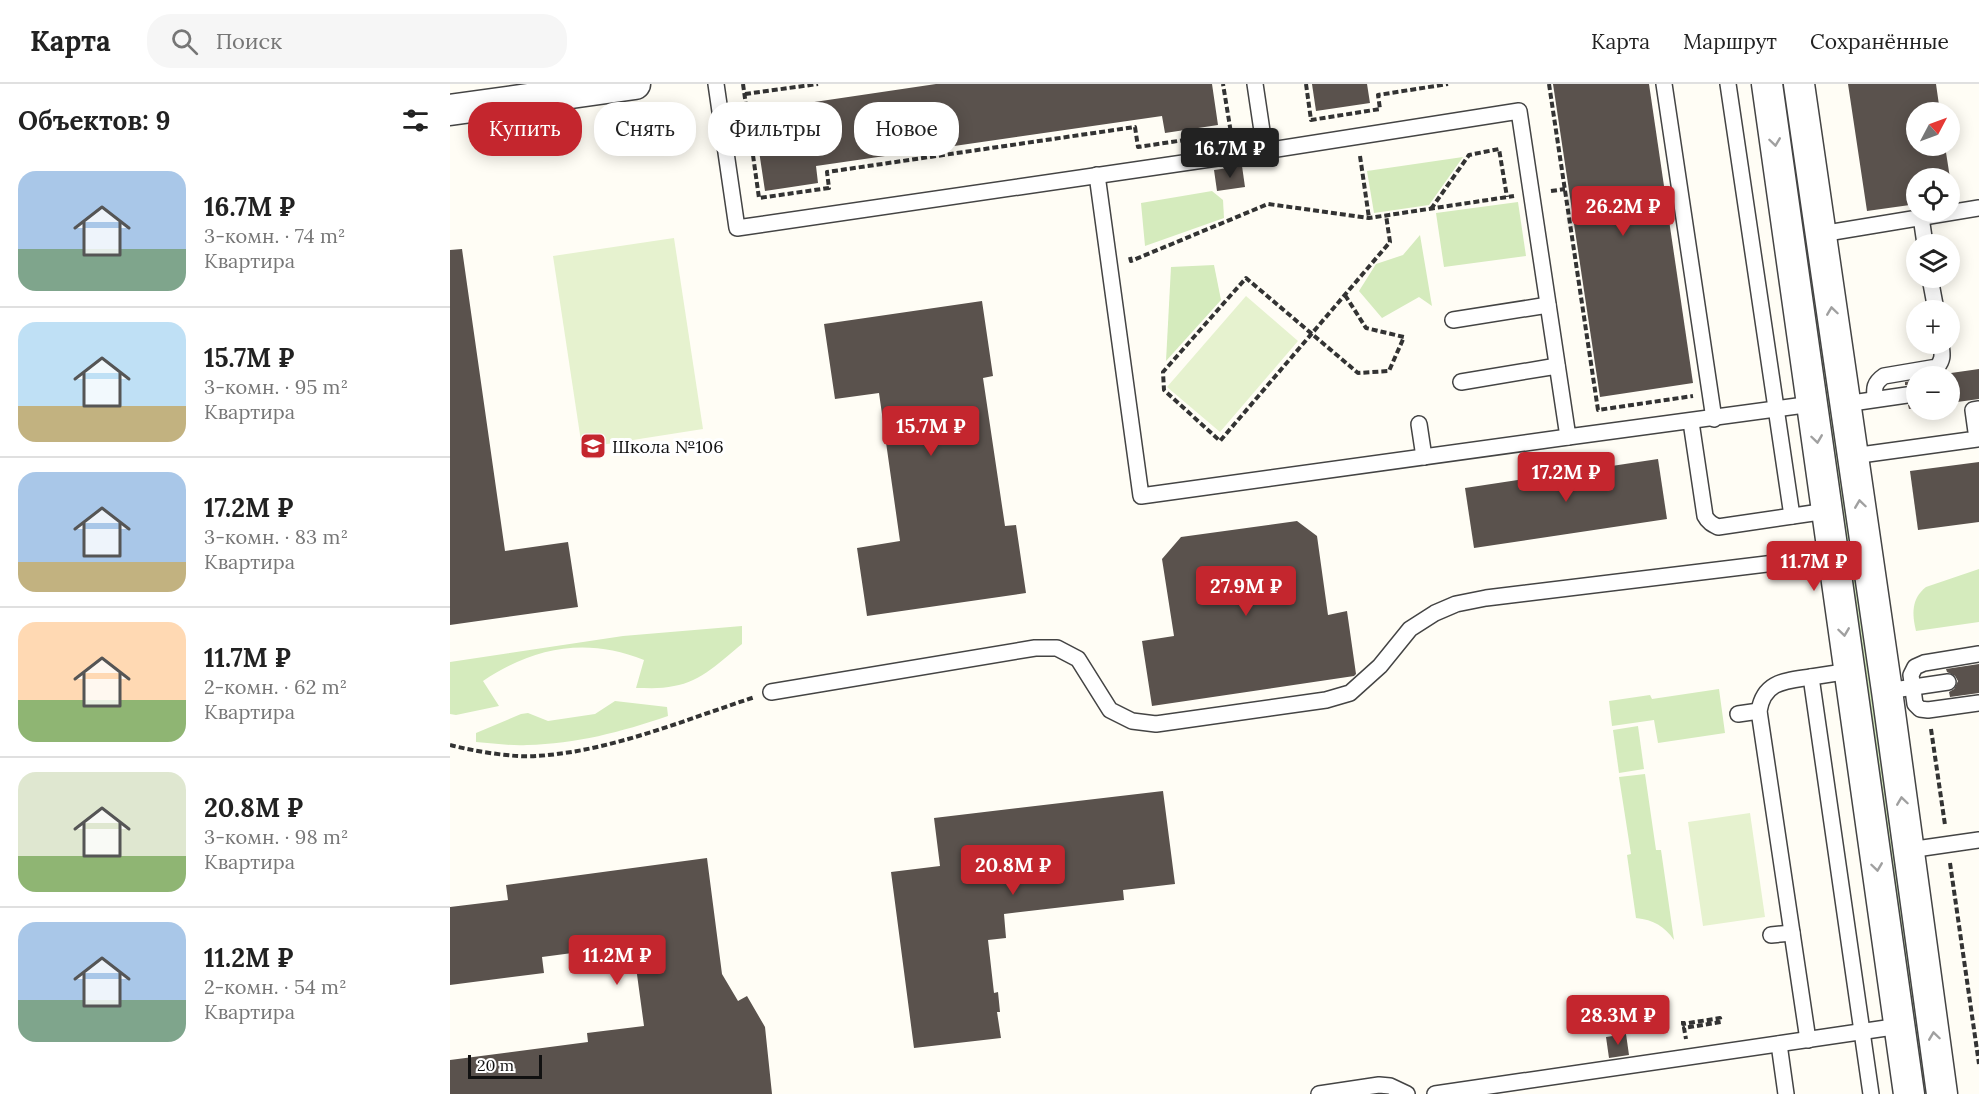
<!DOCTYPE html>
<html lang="ru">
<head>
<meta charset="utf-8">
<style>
	body { margin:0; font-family:Lora,serif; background:#f6f6f6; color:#222; height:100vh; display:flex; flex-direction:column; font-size:22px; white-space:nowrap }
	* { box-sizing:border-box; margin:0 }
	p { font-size:20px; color:#767676 }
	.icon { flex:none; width:33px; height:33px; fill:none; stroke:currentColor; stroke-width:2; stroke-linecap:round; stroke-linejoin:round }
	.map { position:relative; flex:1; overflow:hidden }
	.drawer { display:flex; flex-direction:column; background:#fff; width:450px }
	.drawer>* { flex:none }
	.hud { position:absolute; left:18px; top:18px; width:570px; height:54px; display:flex; gap:12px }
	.needle { width:39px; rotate:49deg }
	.fabs { position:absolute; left:1456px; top:18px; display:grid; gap:12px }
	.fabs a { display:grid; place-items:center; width:54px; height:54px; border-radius:50%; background:#fff; box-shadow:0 3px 15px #0003; font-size:30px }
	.scale { position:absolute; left:18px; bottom:15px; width:74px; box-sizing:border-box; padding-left:6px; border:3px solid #111; border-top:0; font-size:16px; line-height:21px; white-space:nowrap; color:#111; -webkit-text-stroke:4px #fff; paint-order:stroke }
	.price { position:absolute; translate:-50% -51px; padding:0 14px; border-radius:6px; background:#c4262e; color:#fff; font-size:20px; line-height:39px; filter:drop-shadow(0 2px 3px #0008) }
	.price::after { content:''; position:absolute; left:50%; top:36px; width:18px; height:14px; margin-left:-9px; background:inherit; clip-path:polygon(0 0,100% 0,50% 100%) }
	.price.selected { background:#222; color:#fff }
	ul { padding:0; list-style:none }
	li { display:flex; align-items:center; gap:18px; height:150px; padding:0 18px }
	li+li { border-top:2px solid #e0e0e0 }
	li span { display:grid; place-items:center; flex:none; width:168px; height:120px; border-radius:18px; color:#555 }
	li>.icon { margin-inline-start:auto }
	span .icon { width:72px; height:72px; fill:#fffc; stroke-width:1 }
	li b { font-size:26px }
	h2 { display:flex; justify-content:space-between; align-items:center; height:72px; padding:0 18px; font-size:26px }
	.tag { padding:0 21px; border-radius:24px; background:#fff; box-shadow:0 3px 15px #0003; font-size:21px; line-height:54px }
	.tag.selected { background:#c4262e; color:#fff }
	header { display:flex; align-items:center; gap:36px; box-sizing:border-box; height:84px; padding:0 30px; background:#fff; border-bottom:2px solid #e0e0e0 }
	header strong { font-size:28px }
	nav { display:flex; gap:33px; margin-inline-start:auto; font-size:21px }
	.search { width:420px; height:54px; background:#f6f6f6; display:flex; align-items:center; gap:15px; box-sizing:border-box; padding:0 21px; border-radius:24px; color:#767676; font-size:22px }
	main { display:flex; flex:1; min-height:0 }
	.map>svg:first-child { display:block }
	.green { fill:#d5ebbd }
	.pitch { fill:#e6f2cf }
	.building { fill:#5a524d }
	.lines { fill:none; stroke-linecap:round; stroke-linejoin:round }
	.service-casing { stroke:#444; stroke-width:18 }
	.minor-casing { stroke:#444; stroke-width:33 }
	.path { stroke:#333; stroke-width:4; stroke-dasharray:6 3; stroke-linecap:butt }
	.service { stroke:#fff; stroke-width:15 }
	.minor { stroke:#fff; stroke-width:30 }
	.oneway { stroke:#a0a0a0 }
	.labels { text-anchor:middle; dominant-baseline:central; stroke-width:6; stroke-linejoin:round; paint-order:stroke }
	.poi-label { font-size:18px; fill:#111; stroke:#fff; text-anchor:start }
</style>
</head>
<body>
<header>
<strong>Карта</strong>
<div class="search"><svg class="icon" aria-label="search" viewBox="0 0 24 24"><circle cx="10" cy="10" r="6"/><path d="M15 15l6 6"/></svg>Поиск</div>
<nav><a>Карта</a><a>Маршрут</a><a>Сохранённые</a></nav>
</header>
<main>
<section class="drawer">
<h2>Объектов: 9<svg class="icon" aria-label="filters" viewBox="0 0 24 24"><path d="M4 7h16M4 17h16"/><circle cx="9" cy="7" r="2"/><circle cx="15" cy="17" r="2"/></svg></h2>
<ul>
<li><span style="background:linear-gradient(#a9c7e8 65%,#7fa58c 0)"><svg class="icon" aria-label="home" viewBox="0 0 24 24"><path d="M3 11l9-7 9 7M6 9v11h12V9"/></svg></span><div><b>16.7M ₽</b><p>3-комн. · 74 m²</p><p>Квартира</p></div></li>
<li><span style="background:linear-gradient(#bfe0f5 70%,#c2b280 0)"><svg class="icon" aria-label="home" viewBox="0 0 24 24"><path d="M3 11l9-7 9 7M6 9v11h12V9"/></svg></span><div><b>15.7M ₽</b><p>3-комн. · 95 m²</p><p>Квартира</p></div></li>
<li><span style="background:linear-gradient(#a9c7e8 75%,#c2b280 0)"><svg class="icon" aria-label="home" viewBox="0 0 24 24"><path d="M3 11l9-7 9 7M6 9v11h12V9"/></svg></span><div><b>17.2M ₽</b><p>3-комн. · 83 m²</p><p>Квартира</p></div></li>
<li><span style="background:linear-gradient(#ffd9b3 65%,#8fb573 0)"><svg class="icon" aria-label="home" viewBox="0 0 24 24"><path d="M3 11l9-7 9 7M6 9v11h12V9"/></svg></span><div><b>11.7M ₽</b><p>2-комн. · 62 m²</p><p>Квартира</p></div></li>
<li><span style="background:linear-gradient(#dfe7d0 70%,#8fb573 0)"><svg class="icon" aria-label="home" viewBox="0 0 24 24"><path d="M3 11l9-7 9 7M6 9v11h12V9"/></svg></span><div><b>20.8M ₽</b><p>3-комн. · 98 m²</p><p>Квартира</p></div></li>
<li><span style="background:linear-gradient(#a9c7e8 65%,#7fa58c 0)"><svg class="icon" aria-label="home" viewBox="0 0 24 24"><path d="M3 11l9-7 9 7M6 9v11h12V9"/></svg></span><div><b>11.2M ₽</b><p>2-комн. · 54 m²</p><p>Квартира</p></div></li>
</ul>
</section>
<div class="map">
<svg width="1529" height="1010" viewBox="0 0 1529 1010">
	<rect width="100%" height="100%" fill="#fffdf5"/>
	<g class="green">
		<path d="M1330,0H1339L1483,1010H1474Z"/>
		<path d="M1013,73L979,121L924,129L917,87Z"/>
		<path d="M762,107L773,116L774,134L695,162L691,119Z"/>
		<path d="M1068,118L1076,172L994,183L986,129Z"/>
		<path d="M970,151L982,222L969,213L932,234L909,207L926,180L953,171Z"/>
		<path d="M764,181L771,216L716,277L721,183Z"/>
		<path d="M1529,485V538L1466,547C1462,530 1461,515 1476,503Z"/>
		<path d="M292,542V560C272,576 251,598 224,602C212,605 199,604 186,604L194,576C136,553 84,563 33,597L49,622L6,631L0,630V578L173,552Z"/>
		<path d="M1269,605L1275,649L1208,659L1204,636L1162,642L1159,617L1200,611L1202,615Z"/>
		<path d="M165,617L217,623L218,632C171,648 126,660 77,661C60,662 43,659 26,658V649L71,630L78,629L98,637L145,630Z"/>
		<path d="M1188,642L1194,685L1169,689L1163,646Z"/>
		<path d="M1195,690L1206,766H1211L1224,856C1214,842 1204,836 1186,834L1177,771L1181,770L1169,693Z"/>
	</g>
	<g class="pitch">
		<path d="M224,154L253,345L132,364L103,172Z"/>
		<path d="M796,212L848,257L770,348L717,303Z"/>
		<path d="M1300,729L1315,833L1253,842L1238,738Z"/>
	</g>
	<g class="building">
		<path d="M486,0H762L768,41L715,49L712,32L366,82L368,99L315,107L303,27Z"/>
		<path d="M862,0H917L920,19L866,27Z"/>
		<path d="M1103,0H1199L1243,299L1150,313Z"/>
		<path d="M1398,0H1486L1490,28H1467V62H1495L1500,94H1467V120L1417,127Z"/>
		<path d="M792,82L795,103L767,107L764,86Z"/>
		<path d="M12,165L55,467L118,458L128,523L0,541V166Z"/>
		<path d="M532,217L543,292L533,294L555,442L566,441L576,509L417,532L407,464L450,457L429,309L385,315L374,240Z"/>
		<path d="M1529,285V315L1500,319V292H1489L1494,290Z"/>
		<path d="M1467,296V324L1459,325L1458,321L1466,315V309L1461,302L1455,301V298Z"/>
		<path d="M1208,375L1217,435L1024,464L1015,404Z"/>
		<path d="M1529,378V438L1468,446L1460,387Z"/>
		<path d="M847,437L867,452L878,531L897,527L906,590L904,592L702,622L692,557L724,552L712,475L731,453Z"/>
		<path d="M1529,580V609L1500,613L1499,608L1504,605L1508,597L1505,592L1497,588L1496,585Z"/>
		<path d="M713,707L725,800L673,806L674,816L554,830L556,854L538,856L544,909L548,908L550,928H547L551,954L464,964L441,788L490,782L484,734Z"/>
		<path d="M257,774L272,890L288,917L297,912L315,943L322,1010H0V976L138,958L137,949L194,942L183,861L92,873L94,889L0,901V823L58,816L56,801Z"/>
		<path d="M1176,950L1179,971L1159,974L1156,953Z"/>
	</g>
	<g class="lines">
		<g class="service-casing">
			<g id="service">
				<path d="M266,0L287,144L815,67L1069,27L1118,353L1362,320"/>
				<path d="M805,0L815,67"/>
				<path d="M1214,0L1264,335"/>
				<path d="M1278,0L1342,432"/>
				<path d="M647,91L691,412L1118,353"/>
				<path d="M1471,133L1475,160"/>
				<path d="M1371,150L1529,124"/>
				<path d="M1480,194L1486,226"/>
				<path d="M1003,236L1098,221"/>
				<path d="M1011,298L1107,282"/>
				<path d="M1425,315C1424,304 1424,299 1434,292L1487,283C1494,275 1492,269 1491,260"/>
				<path d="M1395,320L1457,311"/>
				<path d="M1241,338L1255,432C1258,438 1262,440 1268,443L1377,427"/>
				<path d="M969,340L974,373"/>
				<path d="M1403,372L1527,355L1523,326L1529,325"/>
				<path d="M1529,570L1474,579L1465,583L1461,591L1465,620L1470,625L1478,626L1529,619"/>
				<path d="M1400,587L1361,593L1421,1010"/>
				<path d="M1437,607L1498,598"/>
				<path d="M321,608L585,564H607L628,575L660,626L682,637L706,640L876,616L900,609L930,582L960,545L985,529L1006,520L1036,514L1383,472"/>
				<path d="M1288,630L1309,627"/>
				<path d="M1459,766L1529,756"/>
				<path d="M1321,851L1342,849"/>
				<path d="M1358,956L1309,627C1314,597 1335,597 1361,593"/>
				<path d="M1329,960L1336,1010"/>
				<path d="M869,1010L929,1001L940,1002L957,1010"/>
				<path d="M985,1010L1450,942"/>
			</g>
		</g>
		<g class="minor-casing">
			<g id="minor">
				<path d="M1317,0L1459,1010"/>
				<path d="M1349,0L1437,607L1492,1010"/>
				<path d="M0,26L185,0"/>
			</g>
		</g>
		<g class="path">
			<path d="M293,0L309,114L379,104L377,88L685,43L688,63L781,49L773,0"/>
			<path d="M856,0L861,36L930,25L928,11L998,0"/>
			<path d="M1099,0L1148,326L1243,312"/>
			<path d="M295,10L368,0"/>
			<path d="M910,72L919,134"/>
			<path d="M1101,107L1115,105"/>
			<path d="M981,125L1019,71L1049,65L1057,113"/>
			<path d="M680,173L681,177L818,120L919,134L1064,112"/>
			<path d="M895,211L916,244L954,253L939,287L908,289L796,194L713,288L714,306L770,357L940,158L936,131"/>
			<path d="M1481,645L1495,741"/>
			<path d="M0,661C23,667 64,674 87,672C162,667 234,636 305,613"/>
			<path d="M1500,779L1529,980"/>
			<path d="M1233,937V940L1270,934L1271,938L1234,944L1236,955"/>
		</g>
		<use href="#service" class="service"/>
		<use href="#minor" class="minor"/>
	</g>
	<defs><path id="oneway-chevron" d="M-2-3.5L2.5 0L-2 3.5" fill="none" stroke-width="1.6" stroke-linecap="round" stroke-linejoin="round" transform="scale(1.5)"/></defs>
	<g class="oneway">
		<use href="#oneway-chevron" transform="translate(1325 58) rotate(82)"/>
		<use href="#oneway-chevron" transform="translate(1382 227) rotate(-98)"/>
		<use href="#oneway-chevron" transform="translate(1367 355) rotate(82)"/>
		<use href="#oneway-chevron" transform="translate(1410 420) rotate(-98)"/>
		<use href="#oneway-chevron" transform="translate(1394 548) rotate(82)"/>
		<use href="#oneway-chevron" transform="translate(1452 717) rotate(-98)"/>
		<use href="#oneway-chevron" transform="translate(1427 783) rotate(82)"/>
		<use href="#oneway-chevron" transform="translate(1484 952) rotate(-98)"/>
	</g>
	<defs>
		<g id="school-square" transform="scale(1.35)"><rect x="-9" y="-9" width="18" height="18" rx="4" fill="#c4262e" stroke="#fff"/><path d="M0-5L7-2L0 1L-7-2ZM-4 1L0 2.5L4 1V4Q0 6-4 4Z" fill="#fff"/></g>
	</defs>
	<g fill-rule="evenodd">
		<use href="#school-square" x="143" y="362"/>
	</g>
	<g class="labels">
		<g class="poi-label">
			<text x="162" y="362">Школа №106</text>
		</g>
	</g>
</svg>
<div class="fabs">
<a><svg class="needle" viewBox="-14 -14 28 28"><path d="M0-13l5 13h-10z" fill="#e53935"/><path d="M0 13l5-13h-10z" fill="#767676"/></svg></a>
<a><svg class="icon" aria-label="locate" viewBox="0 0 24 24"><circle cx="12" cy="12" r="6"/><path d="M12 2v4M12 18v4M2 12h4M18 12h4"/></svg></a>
<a><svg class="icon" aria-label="layers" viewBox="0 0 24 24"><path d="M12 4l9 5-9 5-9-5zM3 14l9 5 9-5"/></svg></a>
<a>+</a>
<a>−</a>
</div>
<div class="scale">20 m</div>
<b class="price selected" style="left:780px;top:95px">16.7M ₽</b>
<b class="price" style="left:1173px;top:153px">26.2M ₽</b>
<b class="price" style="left:481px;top:373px">15.7M ₽</b>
<b class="price" style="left:1116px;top:419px">17.2M ₽</b>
<b class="price" style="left:1364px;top:508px">11.7M ₽</b>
<b class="price" style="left:796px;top:533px">27.9M ₽</b>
<b class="price" style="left:563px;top:812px">20.8M ₽</b>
<b class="price" style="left:167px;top:902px">11.2M ₽</b>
<b class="price" style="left:1168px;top:962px">28.3M ₽</b>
<div class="hud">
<a class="tag selected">Купить</a>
<a class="tag">Снять</a>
<a class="tag">Фильтры</a>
<a class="tag">Новое</a>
</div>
</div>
</main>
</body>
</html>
